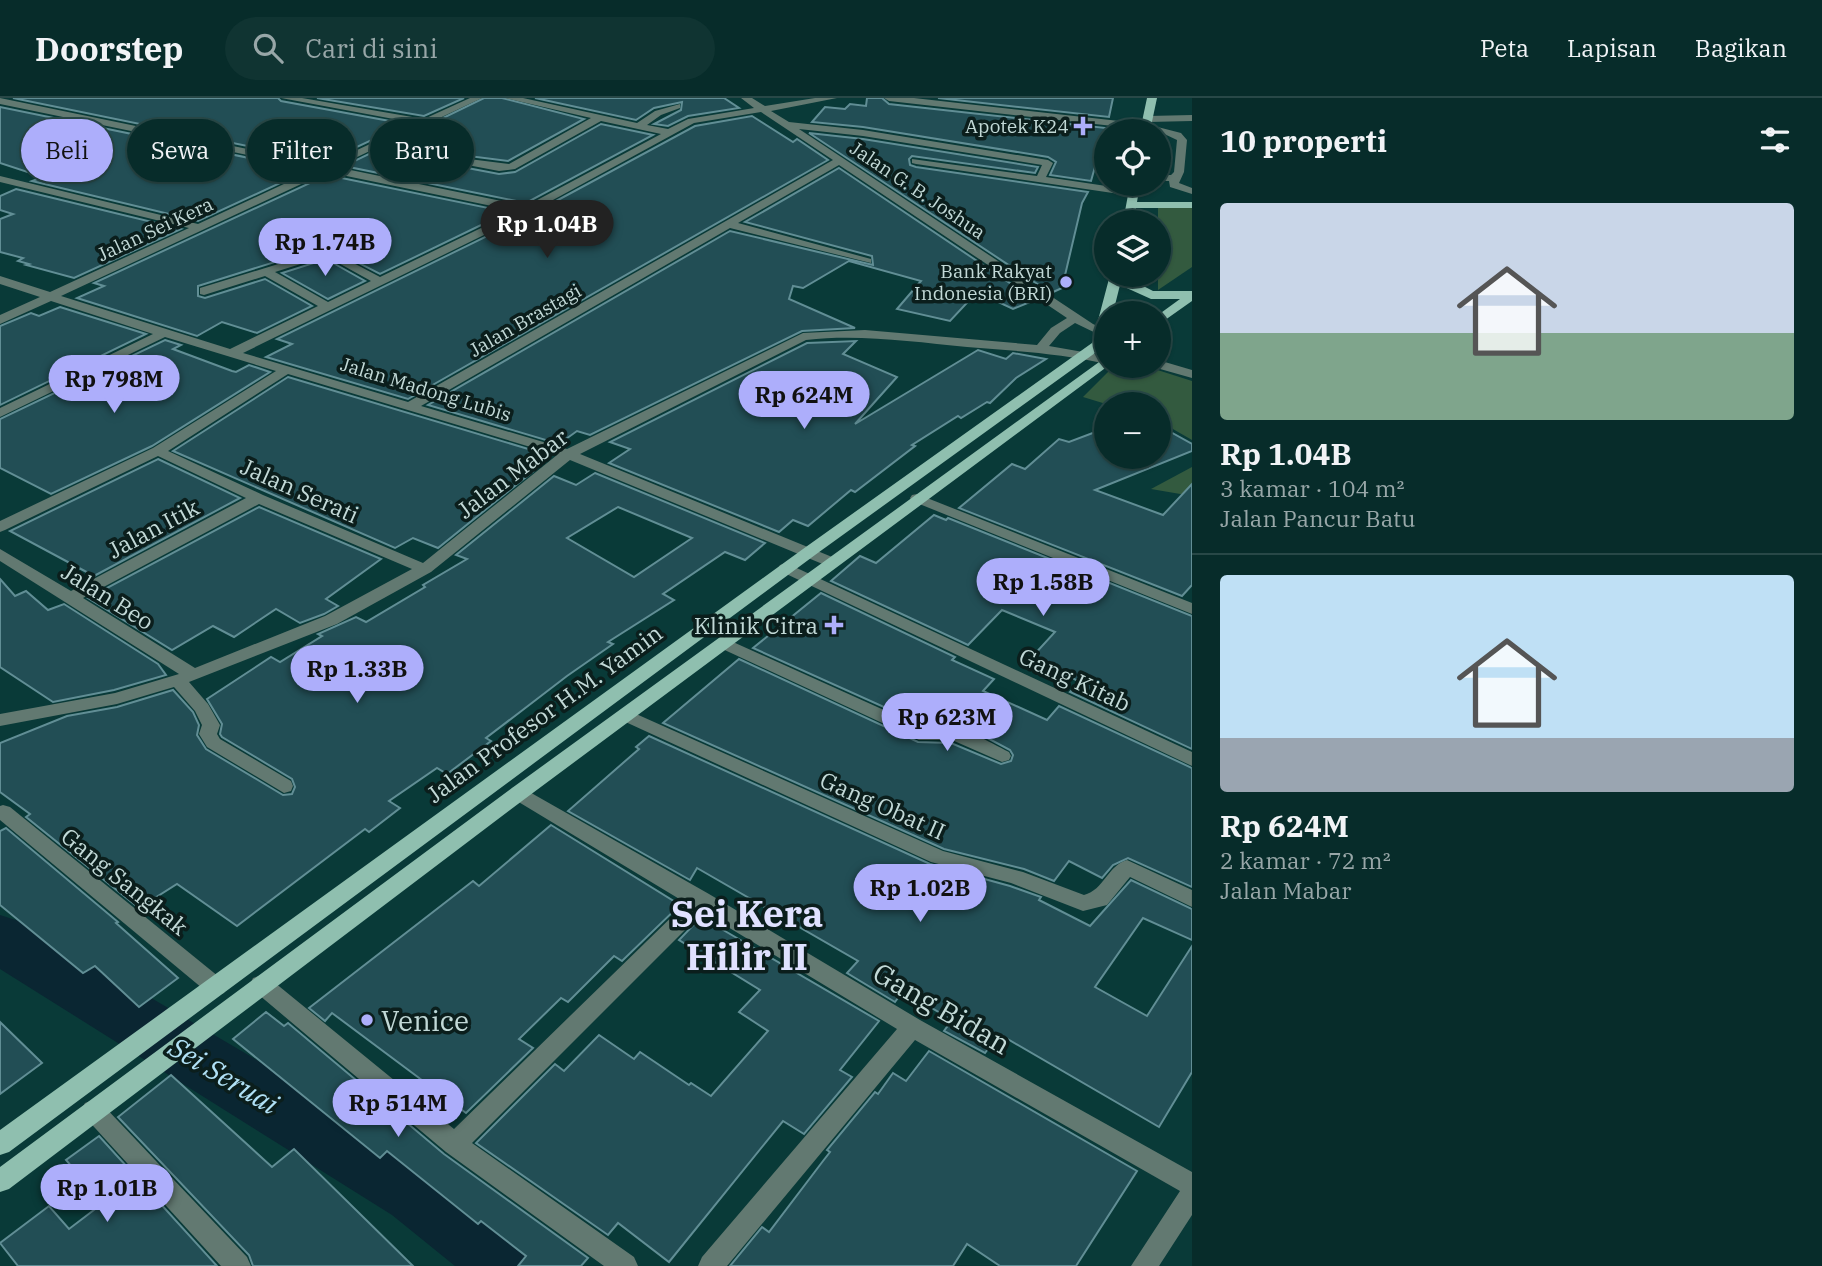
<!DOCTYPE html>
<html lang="id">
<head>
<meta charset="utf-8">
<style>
	body { margin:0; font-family:"IBM Plex Serif",serif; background:#103432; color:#f1f3f6; height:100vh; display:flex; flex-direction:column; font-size:26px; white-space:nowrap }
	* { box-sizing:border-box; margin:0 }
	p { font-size:23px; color:#98a7a8 }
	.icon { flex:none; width:38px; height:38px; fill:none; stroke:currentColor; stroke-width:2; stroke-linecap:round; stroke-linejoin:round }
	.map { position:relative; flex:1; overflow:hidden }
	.details { display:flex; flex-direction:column; background:#072c2a; width:630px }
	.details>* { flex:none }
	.top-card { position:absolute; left:21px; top:21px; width:665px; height:63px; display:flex; gap:14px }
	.buttons { position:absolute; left:1094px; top:21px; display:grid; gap:14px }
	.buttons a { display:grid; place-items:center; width:77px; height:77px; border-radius:50%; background:#072c2a; box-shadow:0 2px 5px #0004,0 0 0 2px #284847; font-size:35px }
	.price { position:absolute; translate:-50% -60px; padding:0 16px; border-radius:24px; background:#adaefb; color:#111; font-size:23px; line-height:46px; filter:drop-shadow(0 2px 4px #0008) }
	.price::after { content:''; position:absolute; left:50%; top:42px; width:21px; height:16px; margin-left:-10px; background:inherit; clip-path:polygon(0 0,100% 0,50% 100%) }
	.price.active { background:#222; color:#fff }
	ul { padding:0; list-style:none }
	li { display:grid; align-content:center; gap:14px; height:371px; padding:0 28px }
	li+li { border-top:2px solid #284847 }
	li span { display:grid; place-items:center; height:217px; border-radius:7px; color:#555 }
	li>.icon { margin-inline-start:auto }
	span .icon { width:126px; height:126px; fill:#fffc; stroke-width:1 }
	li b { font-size:30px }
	h2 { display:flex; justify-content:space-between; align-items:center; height:84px; padding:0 28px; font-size:30px }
	.tag { padding:0 24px; border-radius:32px; background:#072c2a; box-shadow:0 2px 5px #0004,0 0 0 2px #284847; font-size:24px; line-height:63px }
	.tag.active { background:#adaefb; color:#111 }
	header { display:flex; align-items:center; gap:42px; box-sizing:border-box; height:98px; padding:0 35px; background:#072c2a; border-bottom:2px solid #284847 }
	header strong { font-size:33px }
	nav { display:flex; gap:38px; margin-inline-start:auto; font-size:24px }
	.search { width:490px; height:63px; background:#103432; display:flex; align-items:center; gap:18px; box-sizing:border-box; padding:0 24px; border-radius:38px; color:#98a7a8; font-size:26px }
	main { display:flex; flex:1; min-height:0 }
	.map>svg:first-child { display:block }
	.green { fill:#335a3f }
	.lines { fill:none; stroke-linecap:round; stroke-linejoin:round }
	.river { fill:#0a2632; fill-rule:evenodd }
	.building { fill:#224e55; stroke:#618e95; stroke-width:2; fill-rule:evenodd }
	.minor { fill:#627971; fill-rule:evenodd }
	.major { fill:#8fbfaf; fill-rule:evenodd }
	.poi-dot { fill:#adaefb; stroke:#0b1e1c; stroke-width:2.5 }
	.labels { text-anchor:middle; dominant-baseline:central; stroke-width:7; stroke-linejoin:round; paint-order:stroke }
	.far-poi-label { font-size:19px; fill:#c2d9d7; stroke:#0b1e1c; text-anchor:end }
	.far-street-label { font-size:19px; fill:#c2d9d7; stroke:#0b1e1c }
	.street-label { font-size:23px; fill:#c2d9d7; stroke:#0b1e1c }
	.poi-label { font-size:23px; fill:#c2d9d7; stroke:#0b1e1c; text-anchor:end }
	.near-street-label { font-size:28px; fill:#c2d9d7; stroke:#0b1e1c }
	.near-poi-label { font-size:28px; fill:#c2d9d7; stroke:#0b1e1c; text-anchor:start }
	.near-water-label { font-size:28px; font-style:italic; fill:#b1e1f6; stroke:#0b1e1c }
	.near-district-label { font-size:37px; font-weight:bold; fill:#e0e1ff; stroke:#0b1e1c }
</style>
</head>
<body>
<header>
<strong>Doorstep</strong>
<div class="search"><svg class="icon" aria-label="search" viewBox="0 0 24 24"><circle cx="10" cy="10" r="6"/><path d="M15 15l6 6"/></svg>Cari di sini</div>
<nav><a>Peta</a><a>Lapisan</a><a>Bagikan</a></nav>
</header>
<main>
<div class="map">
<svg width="1192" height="1168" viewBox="0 0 1192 1168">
	<rect width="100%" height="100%" fill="#093a38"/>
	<g class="green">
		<path d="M1158,105L1192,109V169L1158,192Z"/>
		<path d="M1114,268H1145L1192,283V342L1159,323L1158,306H1106L1083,299Z"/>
		<path d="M1192,369V398L1151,391Z"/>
	</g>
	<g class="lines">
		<path class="river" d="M0,817L22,824L442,1071L538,1143L549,1168H455L392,1117L0,871Z"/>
	</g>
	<g class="building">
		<path d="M13,0H278L281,3L406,26L325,64Z"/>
		<path d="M317,0H464L424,18Z"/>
		<path d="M484,0H502L584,21L508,63L461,57L453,62L457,68L499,76L515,74L601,26L653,37L526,105L344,68Z"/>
		<path d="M535,0H724L739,10L688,18L668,28L654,26L681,12L682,4L654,10L636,22Z"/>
		<path d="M867,0H882L889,6L1106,30L1091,83L1050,77L1056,64L1048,59L863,29L812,24L825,9L845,11L850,6L866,8Z"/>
		<path d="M938,0H1113L1109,19Z"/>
		<path d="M0,9L308,72L198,123L32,83L43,79L0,65Z"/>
		<path d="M752,18L793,44L797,41L828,62L408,301L266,259L292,246L277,241L532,116L695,28Z"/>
		<path d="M809,35L863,41L1038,69L1035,75L912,58L909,61L910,67L916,69L1088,94L1082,105L1062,190L1051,195Z"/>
		<path d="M839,70L1035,202L1013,211L977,194L950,223L897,211L921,183L849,163L803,190L793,188L789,201L855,230L802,233L590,337L577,333L559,346L428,307L730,133L873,167L872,158L745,124Z"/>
		<path d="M327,77L508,114L380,176L326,148L198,188V198L205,200L265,181L312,208L257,235L222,224L197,238L77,200L104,188L94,185Z"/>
		<path d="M16,91L181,131L74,180L26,167L29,166L18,163L23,160L0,154V121L13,116L0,112V98Z"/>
		<path d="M326,161L365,183L328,201L282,175Z"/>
		<path d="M60,209L146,236L0,307V228L31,215L39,218Z"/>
		<path d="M165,242L181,247L173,251L232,273L236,274L249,267L270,274L152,348L51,396L0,370V321Z"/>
		<path d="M856,243L843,256L897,279L855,326L978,252L1006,261L1013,255L1046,261L1016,280L990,305L987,304L961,320L958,318L912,347L915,348L855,394L851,392L808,428L793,422L779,434L609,365L630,351L610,344L807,245Z"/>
		<path d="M288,279L545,356L528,368L536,371L438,450L413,440L395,450L173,353Z"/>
		<path d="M1158,327L1192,346V353L1095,392L1163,417L1192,386V487L1182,498L959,410L1012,366L1025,371L1059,341L1069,344L1106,330V359H1158Z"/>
		<path d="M158,361L240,400L94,478L10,433Z"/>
		<path d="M595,375L765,445L745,462L725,454L663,496L674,502L608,544L613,546L567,578L486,640L491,643L447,676L437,670L389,703L400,710L369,734L365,731L237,828L177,786L139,810L26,719L30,716L0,694V645L67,618L117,609L173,592L193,614L199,627L197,637L206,651L283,697L292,696L295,689L292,681L222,639L220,636L222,626L207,601L271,559L280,564L322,538L318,536L356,519L366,524L425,489L423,487L467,461L456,457L554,378L576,387ZM618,409L692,440L634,479L567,440Z"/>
		<path d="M259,409L381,461L326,501L338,508L324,516L300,525L276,511L234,539L213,528L172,552L88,500Z"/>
		<path d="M934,417L946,422L948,420L1192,518V651L1070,594L1080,584L1032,559L1055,534L1002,512L968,547L831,483L860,458L876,465Z"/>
		<path d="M0,481L15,498L26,493L48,512L64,506L158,566L166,577L114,592L53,604L0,569Z"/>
		<path d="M821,495L955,559L952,562L994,581L983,593L1047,622L1059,608L1192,670V789L1128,760L1113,767L1102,780L1069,763L1054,783L1024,771L944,751L663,625L739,561L918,644L951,645L1001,666L1011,663L1013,657L1010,652L980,636L948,627L926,628L753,550Z"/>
		<path d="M649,638L930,766L1010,788L1041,799L1039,802L1090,828L1131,782L1192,811V842L1143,820L1095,889L1147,918L1192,848V974L1159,1029L999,936L985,955L944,933L952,922L903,893L895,904L847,875L858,863L697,770L690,782L568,713L639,651L636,649Z"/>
		<path d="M551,727L680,807L622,863L614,858L568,904L561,900L519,941L533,950L466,1015L332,915L325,923L309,910L473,783L479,788Z"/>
		<path d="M6,730L118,824L116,825L178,880L139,909L95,868L83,875L0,807V733Z"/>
		<path d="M701,819L879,923L840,972L852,979L804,1036L783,1023L669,1164L618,1125L608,1137L476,1045L555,966L564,973L599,937L634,961L640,954L689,987L691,985L711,998L768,933L739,914L760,892L679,842Z"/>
		<path d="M266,914L284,928L288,925L444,1056L588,1160L581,1168H518L526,1158L481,1123L478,1126L387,1053L380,1060L233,941Z"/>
		<path d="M0,924L42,965L0,996Z"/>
		<path d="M929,953L1137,1073L1076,1168H1000L967,1146L953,1168H730L762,1129L769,1134L823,1063L830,1054L827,1052L875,994L878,996L893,975L906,983Z"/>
		<path d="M171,977L272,1069L294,1051L413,1168H253L249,1157L118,1019Z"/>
		<path d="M99,1038L217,1168H18L0,1145L49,1108L69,1131L103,1105L66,1062Z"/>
	</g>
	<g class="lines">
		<g class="minor">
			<path d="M0,0L325,67L415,25L281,0H302L424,21L470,0H482L336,69L526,108L661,36L601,23L515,71L499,73L457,65L456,63L461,60L509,66L591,20L505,0H523L637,25L655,13L680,6V10L661,17L647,27L668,31L688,21L754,10L741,0H752L765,8L815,0H837L771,13L789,24L863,32L1048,62L1053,65L1046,79L1133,92L1138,95L1133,98L916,66L912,65V61L1037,78L1042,67L863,38L799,31L1093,226L1106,232V240L1075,225L1060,235L1049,248L1106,258V266C1060,255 1014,253 967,249C913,244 860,236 806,242L580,356L837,461L839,464L837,467H825L570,362L431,474L337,526L189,584L208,606L220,627L217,636L220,641L291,683L293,688L291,693L284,695L207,649L199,636L202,627L195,613L174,589L117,606L0,628V616L115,595L179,576L0,463V451L71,493L246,400L158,358L5,432L0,434V423L153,350L276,273L165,239L0,319V310L153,236L51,203L0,226V217L40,199L0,186V178L50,194L189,130L0,84V78L198,126L316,71L0,6ZM761,14L833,62L408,304L243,255L531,114L694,25ZM839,67L1067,220L1051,230L1037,247L865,232L803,235L567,351L421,308L730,130L871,165V161L738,125ZM327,74L516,113L380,179L327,151L200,190V196L204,197L265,178L318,208L230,251L61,198ZM326,158L371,183L328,204L275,174ZM288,276L557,357L423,465L263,397L168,353ZM259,406L412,471L325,518L195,570L83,500Z"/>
			<path d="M884,0H914L1146,26L1181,35L1187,42L1184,74L1179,85L1192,90V96L1170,89L1169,83H1158V77H1171L1174,74L1177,42L1158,33L889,3Z"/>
			<path d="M1192,17V23L1148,24L1143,21L1148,18Z"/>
			<path d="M1158,262L1192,272V280L1153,269L1158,268Z"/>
			<path d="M917,396L1192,505V516L912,403L910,400L912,397Z"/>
			<path d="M786,465L1192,654V668L780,473L778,470L780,467Z"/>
			<path d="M722,539L926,631C956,623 983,641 1009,654L1011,658L1009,662L1002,664L952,642H919L716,548L714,544Z"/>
			<path d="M625,611L943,753L1023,774L1084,797C1104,792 1108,767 1127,762L1192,792V809L1130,779L1107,807L1083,813L1011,785L931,764L619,621L616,617L619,613Z"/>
			<path d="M519,688L709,796L920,922L1192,1074V1117L1159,1168H1131L1180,1093L915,942L727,1168H698L702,1159L897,931L703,814L472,1045L634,1159L638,1168H604L446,1054L253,892L250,886L253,880L261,877L269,880L454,1031L686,805L512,700L509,695L512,690Z"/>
			<path d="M3,707L10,709L224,883L227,889L224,895L216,898L208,895L0,722V708Z"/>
			<path d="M93,1002L101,1005L247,1159L251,1168H221L85,1019L81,1012L85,1005Z"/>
		</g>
		<g class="major">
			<path d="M1147,0H1157L1150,33H1140Z"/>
			<path d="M1130,86H1140L1137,104H1192V110H1136L1133,124H1123Z"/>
			<path d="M1110,177H1122L1153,193H1192V203L1158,227V217L1180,201H1151L1120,187L1113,215H1106V241L1102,250L815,457L9,1054L0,1057V1032L803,451L1092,245Z"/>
			<path d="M1106,259L1108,268L526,700L9,1091L0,1094V1069L512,690Z"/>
		</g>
	</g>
	<g class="poi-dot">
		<path d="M1079.5 17.5h7v7h7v7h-7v7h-7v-7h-7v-7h7z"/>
		<circle cx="1066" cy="184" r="7"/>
		<path d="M830.5 516.5h7v7h7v7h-7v7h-7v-7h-7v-7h7z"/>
		<circle cx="367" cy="922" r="7"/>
	</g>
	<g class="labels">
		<g class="far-poi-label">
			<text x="1069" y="28">Apotek K24</text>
			<text x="1052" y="173">Bank Rakyat<tspan x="1052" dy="22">Indonesia (BRI)</tspan></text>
		</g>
		<g class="far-street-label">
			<text transform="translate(918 92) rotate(34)">Jalan G. B. Joshua</text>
			<text transform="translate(155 131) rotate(-25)">Jalan Sei Kera</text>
			<text transform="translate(525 222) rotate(-30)">Jalan Brastagi</text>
			<text transform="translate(426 291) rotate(17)">Jalan Madong Lubis</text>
		</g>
		<g class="street-label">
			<text transform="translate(512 375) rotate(-37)">Jalan Mabar</text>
			<text transform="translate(300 392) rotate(24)">Jalan Serati</text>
			<text transform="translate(153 430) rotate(-28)">Jalan Itik</text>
			<text transform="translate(108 498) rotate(32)">Jalan Beo</text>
			<text transform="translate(1075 581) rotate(25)">Gang Kitab</text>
			<text transform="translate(544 615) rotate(-36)">Jalan Profesor H.M. Yamin</text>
			<text transform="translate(883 707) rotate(24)">Gang Obat II</text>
			<text transform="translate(125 783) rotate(39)">Gang Sangkak</text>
		</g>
		<g class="poi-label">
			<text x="818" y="527">Klinik Citra</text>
		</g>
		<g class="near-street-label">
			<text transform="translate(942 910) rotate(30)">Gang Bidan</text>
		</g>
		<g class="near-poi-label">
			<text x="381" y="922">Venice</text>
		</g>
		<g class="near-water-label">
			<text transform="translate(224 977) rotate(31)">Sei Seruai</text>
		</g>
		<g class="near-district-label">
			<text x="747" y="815">Sei Kera<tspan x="747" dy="43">Hilir II</tspan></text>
		</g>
	</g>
</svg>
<div class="buttons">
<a><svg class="icon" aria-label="locate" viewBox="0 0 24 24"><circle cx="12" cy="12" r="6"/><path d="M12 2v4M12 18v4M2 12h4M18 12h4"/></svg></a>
<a><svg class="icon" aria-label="layers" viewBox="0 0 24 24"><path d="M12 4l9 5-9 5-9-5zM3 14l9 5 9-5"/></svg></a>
<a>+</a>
<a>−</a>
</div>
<b class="price active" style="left:547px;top:162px">Rp 1.04B</b>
<b class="price" style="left:325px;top:180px">Rp 1.74B</b>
<b class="price" style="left:114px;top:317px">Rp 798M</b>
<b class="price" style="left:804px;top:333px">Rp 624M</b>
<b class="price" style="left:1043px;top:520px">Rp 1.58B</b>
<b class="price" style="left:357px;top:607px">Rp 1.33B</b>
<b class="price" style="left:947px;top:655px">Rp 623M</b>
<b class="price" style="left:920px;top:826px">Rp 1.02B</b>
<b class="price" style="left:398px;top:1041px">Rp 514M</b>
<b class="price" style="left:107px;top:1126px">Rp 1.01B</b>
<div class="top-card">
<a class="tag active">Beli</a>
<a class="tag">Sewa</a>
<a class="tag">Filter</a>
<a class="tag">Baru</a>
</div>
</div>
<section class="details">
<h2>10 properti<svg class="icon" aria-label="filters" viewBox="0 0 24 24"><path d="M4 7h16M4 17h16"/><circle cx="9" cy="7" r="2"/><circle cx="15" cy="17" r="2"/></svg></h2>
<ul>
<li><span style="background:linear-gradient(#c9d6e8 60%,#7fa58c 0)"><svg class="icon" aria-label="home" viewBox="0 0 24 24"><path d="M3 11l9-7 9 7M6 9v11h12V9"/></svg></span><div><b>Rp 1.04B</b><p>3 kamar · 104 m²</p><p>Jalan Pancur Batu</p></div></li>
<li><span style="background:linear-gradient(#bfe0f5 75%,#9aa5b1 0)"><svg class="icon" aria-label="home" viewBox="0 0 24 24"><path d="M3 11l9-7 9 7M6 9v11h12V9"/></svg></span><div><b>Rp 624M</b><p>2 kamar · 72 m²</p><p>Jalan Mabar</p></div></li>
</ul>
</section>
</main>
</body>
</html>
